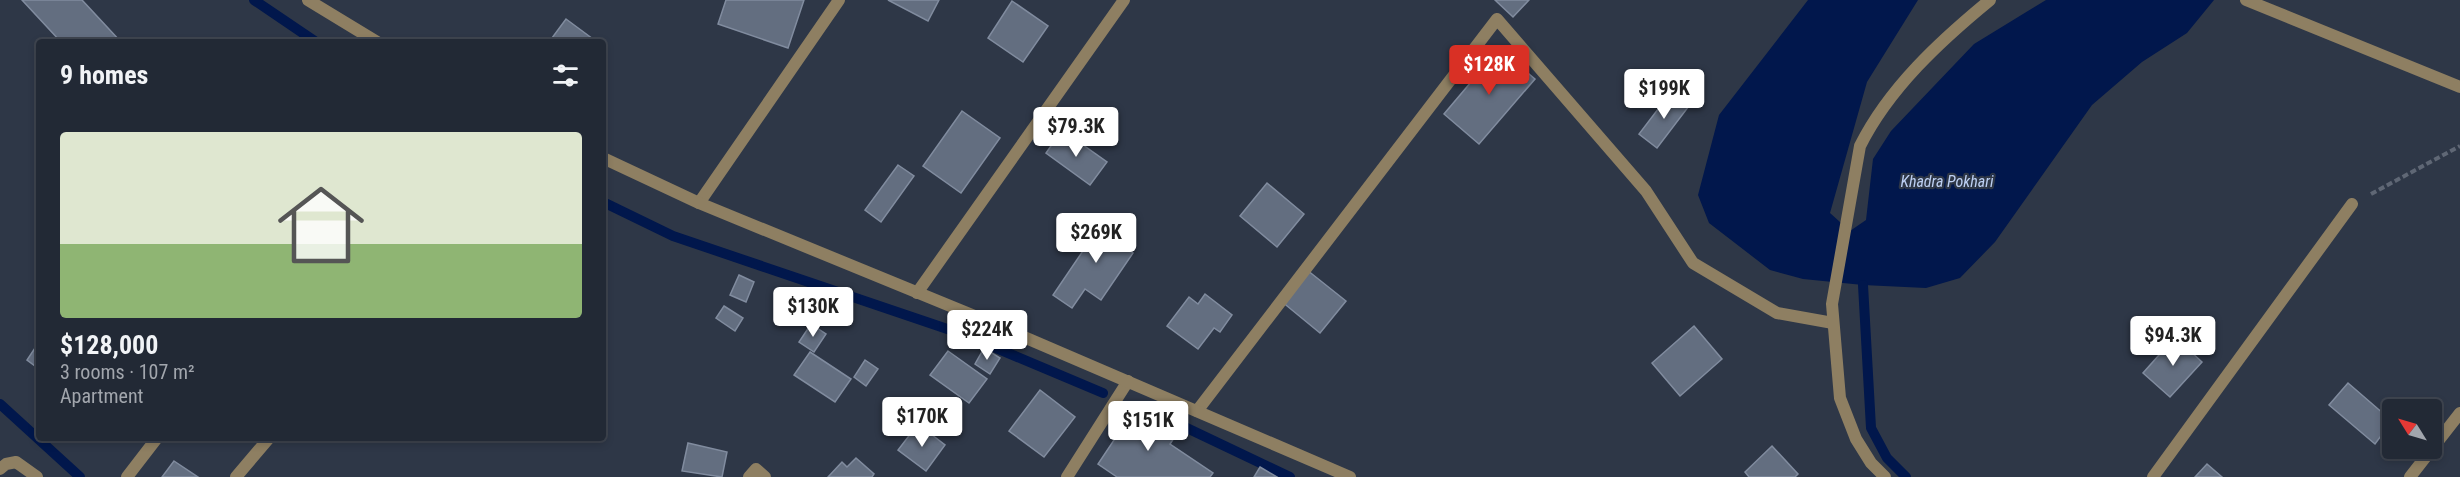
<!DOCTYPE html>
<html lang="en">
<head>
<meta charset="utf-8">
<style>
	body { margin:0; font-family:"Roboto Condensed",sans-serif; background:#2e3541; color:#f1f3f6; height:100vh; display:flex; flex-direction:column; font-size:22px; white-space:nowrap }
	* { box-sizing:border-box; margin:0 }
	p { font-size:20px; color:#a2a6ad }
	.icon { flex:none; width:33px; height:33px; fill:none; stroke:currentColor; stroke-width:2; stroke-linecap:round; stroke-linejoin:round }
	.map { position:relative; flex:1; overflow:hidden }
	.details { position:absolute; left:36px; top:39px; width:570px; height:402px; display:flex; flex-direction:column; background:#222935; border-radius:6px; box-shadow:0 3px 9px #0003,0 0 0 2px #3f4550 }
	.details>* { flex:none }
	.needle { width:39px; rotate:307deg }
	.buttons { position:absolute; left:2382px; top:399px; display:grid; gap:12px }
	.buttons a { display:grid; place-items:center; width:60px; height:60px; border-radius:6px; background:#222935; box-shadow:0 3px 9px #0003,0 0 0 2px #3f4550; font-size:30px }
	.price { position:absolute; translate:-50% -51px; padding:0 14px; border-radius:6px; background:#fff; color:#222; font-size:20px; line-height:39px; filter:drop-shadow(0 2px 3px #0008) }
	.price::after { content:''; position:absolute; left:50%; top:36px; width:18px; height:14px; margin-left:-9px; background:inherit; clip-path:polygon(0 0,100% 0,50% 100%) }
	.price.selected { background:#d93025; color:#fff }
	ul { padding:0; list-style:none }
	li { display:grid; align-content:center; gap:12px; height:318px; padding:0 24px }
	li span { display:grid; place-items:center; height:186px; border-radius:6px; color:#555 }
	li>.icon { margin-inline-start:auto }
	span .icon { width:108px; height:108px; fill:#fffc; stroke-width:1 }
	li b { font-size:26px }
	h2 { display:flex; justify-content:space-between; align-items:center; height:72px; padding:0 24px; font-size:26px }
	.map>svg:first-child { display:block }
	.water { fill:#01174c }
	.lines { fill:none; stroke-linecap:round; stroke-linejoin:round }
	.stream { stroke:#01174c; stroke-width:10 }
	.building { fill:#636e80; stroke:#818c9f; stroke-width:1.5 }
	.path { stroke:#5f6775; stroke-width:4; stroke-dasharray:6 3; stroke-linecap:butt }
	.minor { stroke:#8e7f62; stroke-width:12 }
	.tertiary { stroke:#8e7f62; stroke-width:12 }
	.labels { text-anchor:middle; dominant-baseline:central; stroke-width:4.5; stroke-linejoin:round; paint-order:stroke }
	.water-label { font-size:16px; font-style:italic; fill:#bdd0f3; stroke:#2e3747 }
</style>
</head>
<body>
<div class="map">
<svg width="2460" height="477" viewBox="0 0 2460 477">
	<rect width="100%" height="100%" fill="#2e3747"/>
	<path class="water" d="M1808,0H1918L1867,82L1830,213L1850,231L1866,220L1873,159L1891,131L1974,44L2046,0H2214L2187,33L2142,62L2092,105L1995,242L1960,278L1926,288L1863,285L1803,279L1770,270L1709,223L1698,195L1719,115Z"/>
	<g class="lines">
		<g class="stream">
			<path d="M254,0L316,42"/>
			<path d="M603,202L673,236L965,335L1103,393"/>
			<path d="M1863,285L1871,428L1887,458L1906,477"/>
			<path d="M0,404L80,477"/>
			<path d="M1149,410L1290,477"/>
		</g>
	</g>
	<g class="building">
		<path d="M22,0H82L121,42H61Z"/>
		<path d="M726,0H804L788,48L718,24Z"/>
		<path d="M888,0H939L928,21Z"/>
		<path d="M1495,0H1529L1513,17Z"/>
		<path d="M1012,1L1048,26L1023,62L988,38Z"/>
		<path d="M566,19L597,42H549Z"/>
		<path d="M1499,49L1535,79L1479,144L1444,114Z"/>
		<path d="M1671,92L1689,106L1657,148L1639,134Z"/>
		<path d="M962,111L1000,138L961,193L923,166Z"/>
		<path d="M1062,130L1107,162L1090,185L1046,153Z"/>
		<path d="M898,165L914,176L881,222L865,210Z"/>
		<path d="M1267,183L1304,214L1277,247L1240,216Z"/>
		<path d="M1108,214L1127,227L1117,242L1133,253L1101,300L1085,289L1072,308L1053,295Z"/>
		<path d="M1307,270L1346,301L1320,333L1281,301Z"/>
		<path d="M739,275L754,282L746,302L730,295Z"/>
		<path d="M1205,294L1232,315L1220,332L1214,328L1198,349L1167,326L1189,297L1198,304Z"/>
		<path d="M724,306L743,318L735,331L716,318Z"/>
		<path d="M811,324L826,334L814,352L799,342Z"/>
		<path d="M1694,326L1722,359L1680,396L1652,363Z"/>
		<path d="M2175,337L2202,362L2170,397L2143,373Z"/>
		<path d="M39,342V369L27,360Z"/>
		<path d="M984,348L1000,358L990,374L975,364Z"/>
		<path d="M948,351L987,379L969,403L930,375Z"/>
		<path d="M810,352L851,379L835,402L794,375Z"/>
		<path d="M865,360L878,369L866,386L854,377Z"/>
		<path d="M2348,383L2392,421L2375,444L2329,405Z"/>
		<path d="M1040,390L1075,417L1044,457L1009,431Z"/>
		<path d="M1136,407L1176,435L1170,444L1213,473L1210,477H1117L1098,464Z"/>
		<path d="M918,424L945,445L926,471L898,450Z"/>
		<path d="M688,443L727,452L722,477L682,471Z"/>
		<path d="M1772,446L1798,474L1795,477H1749L1745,472Z"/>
		<path d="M856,458L874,474L872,477H828L842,462L847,467Z"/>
		<path d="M174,461L198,477H162Z"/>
		<path d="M2207,464L2222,477H2195Z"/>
		<path d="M1260,467L1277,477H1254Z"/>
	</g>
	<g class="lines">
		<path class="path" d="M2371,194L2460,146"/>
		<g class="minor">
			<path d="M2246,0L2460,87"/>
			<path d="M699,203L839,0"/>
			<path d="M917,293L1124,0"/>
			<path d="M1197,411L1497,19L1646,191L1693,263L1777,313L1833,323"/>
			<path d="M0,469L6,464L16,462L37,477"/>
			<path d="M127,477L157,438"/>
			<path d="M236,477L269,438"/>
			<path d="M749,477L756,469L765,477"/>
			<path d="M1067,477L1128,381"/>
			<path d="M1885,477L1871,463L1856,439L1840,398L1832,304L1860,146C1889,88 1940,41 1990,0"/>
			<path d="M2153,477L2352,204"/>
			<path d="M2410,477L2460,413"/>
		</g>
		<g class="tertiary">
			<path d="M308,0L377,42"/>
			<path d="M603,158L699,203L982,319L1350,477"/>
		</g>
	</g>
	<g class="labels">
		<g class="water-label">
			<text x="1947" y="181">Khadra Pokhari</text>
		</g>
	</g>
</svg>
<div class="buttons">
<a><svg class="needle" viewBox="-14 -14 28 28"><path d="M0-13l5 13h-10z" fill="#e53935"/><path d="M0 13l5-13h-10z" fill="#a2a6ad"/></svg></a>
</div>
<b class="price selected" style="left:1489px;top:96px">$128K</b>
<b class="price" style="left:1664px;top:120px">$199K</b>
<b class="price" style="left:1076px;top:158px">$79.3K</b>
<b class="price" style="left:1096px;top:264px">$269K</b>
<b class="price" style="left:813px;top:338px">$130K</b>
<b class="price" style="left:987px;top:361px">$224K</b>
<b class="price" style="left:2173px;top:367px">$94.3K</b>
<b class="price" style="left:922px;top:448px">$170K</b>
<b class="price" style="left:1148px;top:452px">$151K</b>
<section class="details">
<h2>9 homes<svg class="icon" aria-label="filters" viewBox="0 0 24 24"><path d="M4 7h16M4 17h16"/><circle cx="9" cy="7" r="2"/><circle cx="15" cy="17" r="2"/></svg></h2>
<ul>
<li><span style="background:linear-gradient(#dfe7d0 60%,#8fb573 0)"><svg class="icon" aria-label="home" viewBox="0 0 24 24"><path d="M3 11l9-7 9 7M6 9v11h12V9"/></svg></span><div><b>$128,000</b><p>3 rooms · 107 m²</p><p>Apartment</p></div></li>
</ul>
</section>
</div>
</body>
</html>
